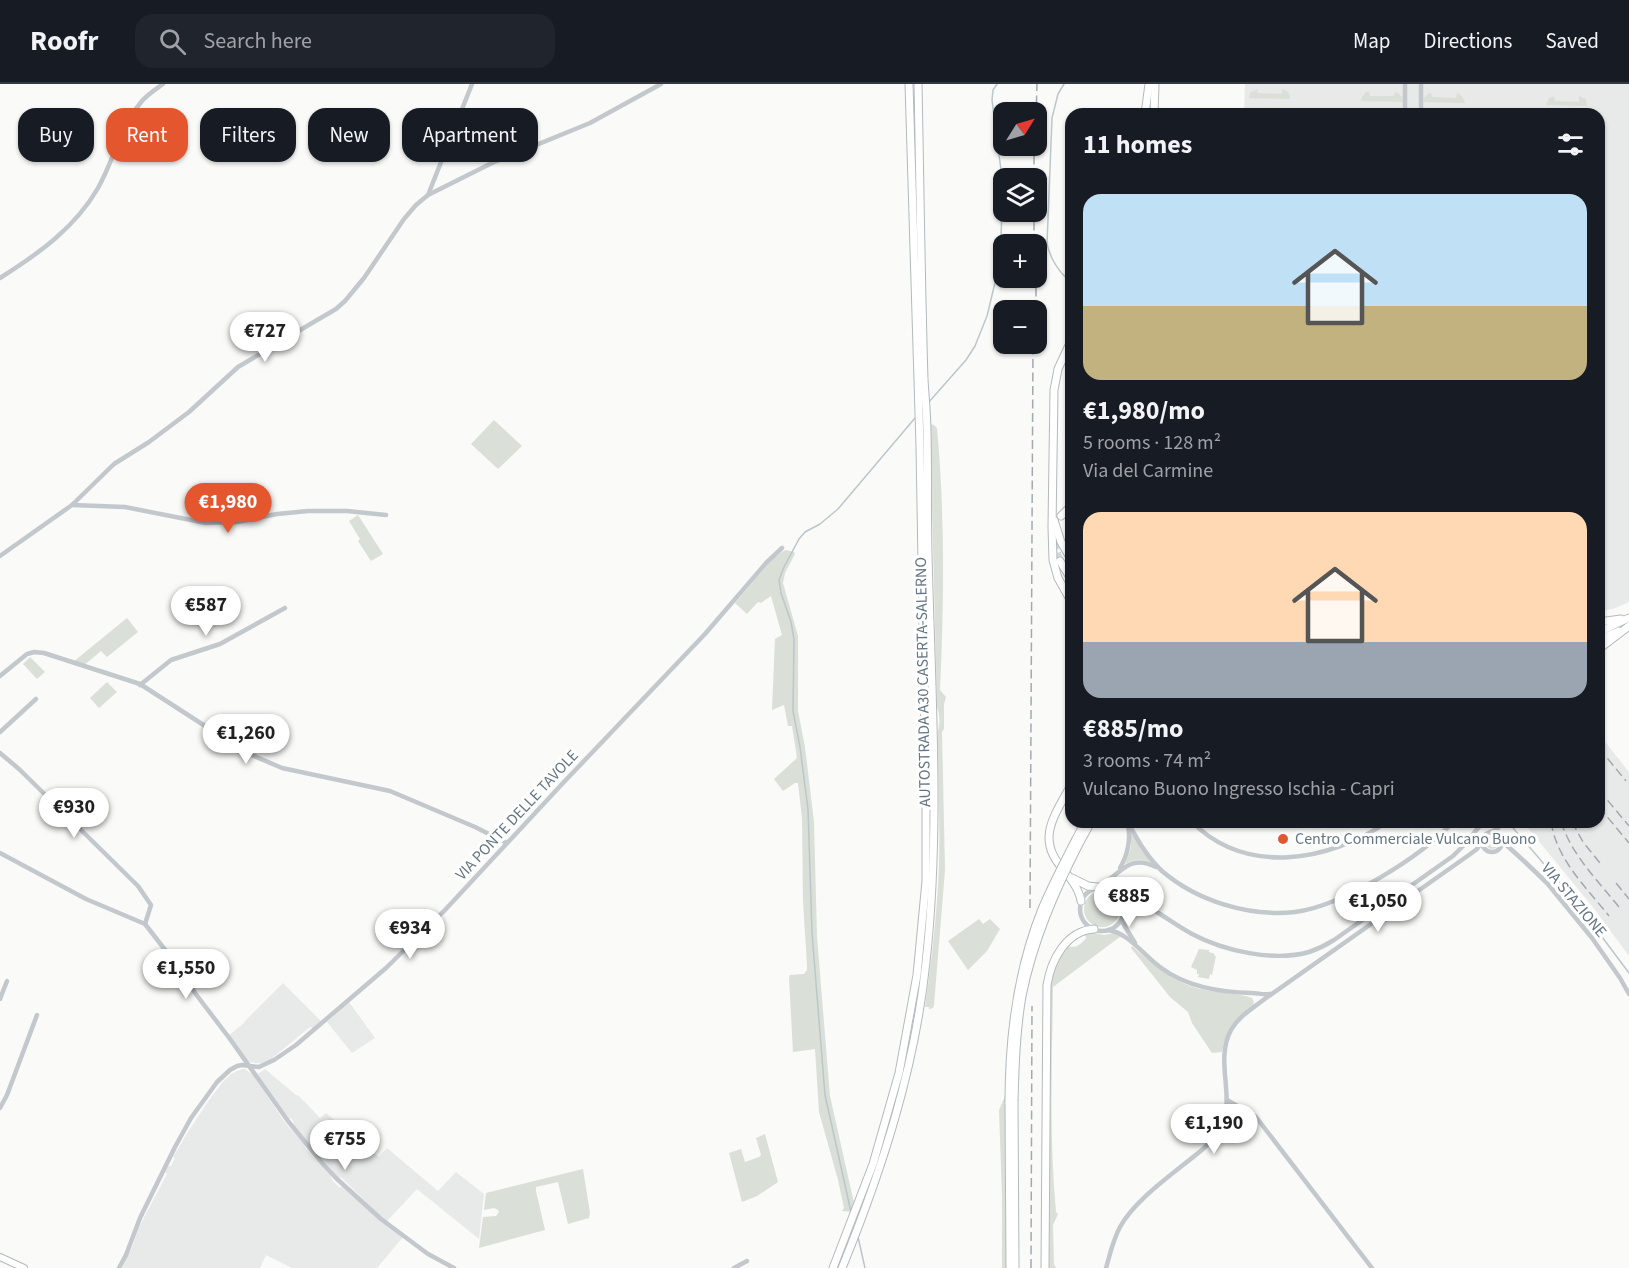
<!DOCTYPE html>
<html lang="en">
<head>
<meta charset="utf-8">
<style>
	body { margin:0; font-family:"Source Sans 3",sans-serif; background:#20242c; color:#f1f3f6; height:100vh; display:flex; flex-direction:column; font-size:22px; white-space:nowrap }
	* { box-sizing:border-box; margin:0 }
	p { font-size:20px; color:#9ea1a6 }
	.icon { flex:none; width:33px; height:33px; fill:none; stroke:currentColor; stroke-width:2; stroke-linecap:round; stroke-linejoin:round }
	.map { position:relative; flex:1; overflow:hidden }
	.panel { position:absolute; left:1065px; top:24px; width:540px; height:720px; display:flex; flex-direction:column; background:#171b24; border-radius:18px; box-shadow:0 2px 4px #0004 }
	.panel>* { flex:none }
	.banner { position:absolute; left:18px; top:24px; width:570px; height:54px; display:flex; gap:12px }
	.needle { width:39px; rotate:53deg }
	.controls { position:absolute; left:993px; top:18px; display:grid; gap:12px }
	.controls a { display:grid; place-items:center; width:54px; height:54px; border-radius:12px; background:#171b24; box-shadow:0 2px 4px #0004; font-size:30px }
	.price { position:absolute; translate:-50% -51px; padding:0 14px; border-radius:21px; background:#fff; color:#222; font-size:20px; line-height:39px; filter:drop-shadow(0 2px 3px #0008) }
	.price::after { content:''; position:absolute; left:50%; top:36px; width:18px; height:14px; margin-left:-9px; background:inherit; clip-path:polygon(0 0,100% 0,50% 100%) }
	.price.on { background:#e4572e; color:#fff }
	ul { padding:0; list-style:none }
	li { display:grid; align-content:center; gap:12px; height:318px; padding:0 18px }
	li span { display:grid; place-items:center; height:186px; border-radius:18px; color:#555 }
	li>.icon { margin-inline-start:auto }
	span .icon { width:108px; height:108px; fill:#fffc; stroke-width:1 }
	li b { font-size:26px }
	h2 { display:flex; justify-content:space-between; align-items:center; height:72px; padding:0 18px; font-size:26px }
	.tag { padding:0 21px; border-radius:18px; background:#171b24; box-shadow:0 2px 4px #0004; font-size:21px; line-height:54px }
	.tag.on { background:#e4572e; color:#fff }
	header { display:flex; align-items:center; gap:36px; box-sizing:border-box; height:84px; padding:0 30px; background:#171b24; border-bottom:2px solid #363941 }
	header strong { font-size:28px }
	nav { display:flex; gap:33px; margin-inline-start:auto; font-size:21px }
	.search { width:420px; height:54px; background:#20242c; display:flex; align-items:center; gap:15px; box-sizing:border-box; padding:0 21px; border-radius:18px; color:#9ea1a6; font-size:22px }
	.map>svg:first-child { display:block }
	.built { fill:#e8e9e9 }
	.green { fill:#dadfd7 }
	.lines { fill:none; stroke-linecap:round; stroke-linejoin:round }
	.stream { stroke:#bbc7cb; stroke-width:1.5 }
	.highway-tunnel { stroke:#d5d9db; stroke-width:7; stroke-dasharray:7 3.5; stroke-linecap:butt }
	.major-casing { stroke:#b5babe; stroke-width:8 }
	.highway-casing { stroke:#b4b9bd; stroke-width:9 }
	.minor { stroke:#c3c8cc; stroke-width:4.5 }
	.major { stroke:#fff; stroke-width:6 }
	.highway { stroke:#fff; stroke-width:7 }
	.rail { stroke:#a2aab0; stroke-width:1.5; stroke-dasharray:9 4.5; stroke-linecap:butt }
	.highway-bridge-casing { stroke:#b4b9bd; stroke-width:9; stroke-linecap:butt }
	.highway-bridge { stroke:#fff; stroke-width:7 }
	.poi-dot { fill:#e4572e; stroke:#fff; stroke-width:2 }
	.labels { text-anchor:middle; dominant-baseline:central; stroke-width:6; stroke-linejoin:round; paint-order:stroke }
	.street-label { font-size:16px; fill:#657683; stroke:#fff }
	.poi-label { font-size:16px; fill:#657683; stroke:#fff; text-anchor:start }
</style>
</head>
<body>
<header>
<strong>Roofr</strong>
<div class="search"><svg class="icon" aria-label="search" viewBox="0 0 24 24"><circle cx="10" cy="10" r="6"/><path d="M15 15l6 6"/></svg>Search here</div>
<nav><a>Map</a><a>Directions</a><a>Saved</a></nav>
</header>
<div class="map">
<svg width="1629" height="1184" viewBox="0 0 1629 1184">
	<rect width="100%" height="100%" fill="#fafaf8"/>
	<g class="built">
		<path d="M1245,0H1629V518L1613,525L1599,527V30H1244Z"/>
		<path d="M1599,650L1629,688V872L1592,822L1523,738H1599Z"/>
		<path d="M283,899L321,937L313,944L310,943L276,971L272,974L273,976L265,980L248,978L229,951L244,939V938Z"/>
		<path d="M349,918L375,954L352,969L327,938Z"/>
		<path d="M242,985H245L253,991L286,1040L305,1061L304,1062L307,1066L331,1092L332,1096L340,1104L341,1102L403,1153L377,1184H292L266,1171L260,1184H122L133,1161L139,1143L167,1090L165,1088L168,1082H171L175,1074L173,1073L188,1048L209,1016L222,999L231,990Z"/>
		<path d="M265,985L296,1011L299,1012L320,1034L326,1029L379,1073L387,1064L438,1107L456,1088L484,1110L479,1155L417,1105L387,1137L378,1130L341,1093L338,1094L293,1041L294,1039L291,1034L288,1035L260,994L258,990Z"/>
	</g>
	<g class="green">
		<path d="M1257,5L1258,9L1282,10V5C1288,6 1290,10 1290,15L1249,14L1250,9Z"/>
		<path d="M1366,8H1369L1370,12H1394L1395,8L1398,9L1402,13L1403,18L1361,17L1362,13Z"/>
		<path d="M1429,9H1431L1432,13L1456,14L1457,9C1462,11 1464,14 1465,19L1423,18L1424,14Z"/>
		<path d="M1554,12L1555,17L1579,18V12L1586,15L1587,22L1546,21L1549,14Z"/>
		<path d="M494,336L522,362L498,385L471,360Z"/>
		<path d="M930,340L934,341L937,344C945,430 944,520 940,606L946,613L944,620V645L942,648L945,786L934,921L933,924L929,925V923H925C932,875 937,829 939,781C940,736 938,692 938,647C940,639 940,631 937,623Z"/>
		<path d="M358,431L383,470L371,477L358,457L360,455L349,437Z"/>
		<path d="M786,466L794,468L795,470L785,489L783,499L798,552V627L805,663L814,738L817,853L830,1012L854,1119L851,1128L842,1127L844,1124L838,1096L819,1028L815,965L793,968L789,894L790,891L804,890L807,886V881L803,817L802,734L798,699H795L783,707L774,695L797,674L792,642H788L784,621L772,626L775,555L782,551L771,512L761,519L759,518L757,519L747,530L735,519C747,506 771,472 786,466Z"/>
		<path d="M127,534L138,548L107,573L101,567L83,582L73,578Z"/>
		<path d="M30,573L45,588L37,595L23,580Z"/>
		<path d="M107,598L117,608L99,624L90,614Z"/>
		<path d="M1131,746L1135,755L1152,779C1143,774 1134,775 1125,780L1131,763Z"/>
		<circle cx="1492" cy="758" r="7"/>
		<circle cx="1102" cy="825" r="18"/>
		<path d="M979,835L983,840L990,835L1000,845L987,867L968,886L948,857Z"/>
		<path d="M1090,848L1104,851L1114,849L1121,852L1053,903C1052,978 1049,1053 1056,1128L1058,1130L1053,1141L1054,1180L1056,1184H1048L1050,899C1054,884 1058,874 1068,862C1076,865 1081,860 1086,854L1085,849Z"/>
		<path d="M1132,862C1155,882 1175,900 1205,906C1220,909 1238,909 1252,914L1254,918L1253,921C1236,933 1226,947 1222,968L1212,969L1192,939L1188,928L1170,913L1131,864Z"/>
		<path d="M1199,865L1209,866V868L1215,870L1214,872H1216L1212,891L1210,890L1209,895L1198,893L1199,890H1197V886L1191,883Z"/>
		<path d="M1005,1012L1006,1184H1002V1112L999,1026Z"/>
		<path d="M765,1050L778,1098L757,1112L742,1118L729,1069L741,1065L745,1078L759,1073L761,1071L756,1054Z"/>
		<path d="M583,1085L590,1129L589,1134L568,1140L558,1098L536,1103V1107L545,1146L479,1164L483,1133L496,1132L499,1128L498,1126L494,1124L484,1126L486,1109Z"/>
	</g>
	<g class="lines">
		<g class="stream">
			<path d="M1064,0L1058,10L1052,34L1047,160C1051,177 1059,187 1071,199"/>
			<path d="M928,319L966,276L975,262L987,232L1000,178L1003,102L992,16L993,6L997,0"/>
			<path d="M1508,738L1573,814L1629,889"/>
			<path d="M851,1128L825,1011L812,849L808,725L800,663L793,627L794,555L791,538L781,509L779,496L784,483L799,455L805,448L820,440L838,425L915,334"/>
			<path d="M858,1153L865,1184"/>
		</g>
		<path class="highway-tunnel" d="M1054,459L1060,477"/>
		<g class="major-casing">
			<path id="major" d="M0,1173L24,1184"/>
		</g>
		<g class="highway-casing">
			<g id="highway">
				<path d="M1145,30L1149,0"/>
				<path d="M1154,30L1155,0"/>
				<path d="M1071,257L1058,285L1054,306L1052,443L1053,476L1058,494L1071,517"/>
				<path d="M1061,432L1071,422"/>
				<path d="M1054,436L1061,458L1071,475"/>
				<path d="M1071,445V457"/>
				<path d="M1060,477L1071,495"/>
				<path d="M1599,538L1621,535"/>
				<path d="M1599,548L1629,534"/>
				<path d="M1599,555L1619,547"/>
				<path d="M1599,565L1629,542"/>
				<path d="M1071,701C1055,731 1035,755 1063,785C1071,795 1079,805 1081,817"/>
				<path d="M1076,755L1085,738"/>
				<path d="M1080,758L1091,738"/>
				<path d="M1072,794L1088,802L1098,803"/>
				<path d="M1014,1017L1015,1184"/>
				<path d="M1009,1018L1010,1184"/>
				<path d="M833,1184L873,1080L899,989L917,891L926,797V715L920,362L909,0"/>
				<path d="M842,1184C882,1086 915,984 926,878C941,742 931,605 928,469C927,429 928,389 927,349C927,331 925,313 924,295C921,197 920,98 918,0"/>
				<path d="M1045,1184L1047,901C1051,876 1066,847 1094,845"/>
			</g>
		</g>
		<g class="minor">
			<path d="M1405,30V0"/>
			<path d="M1421,30V0"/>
			<path d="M428,111L472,0"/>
			<path d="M0,194C38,170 75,144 98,104C114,76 120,43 142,17C148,10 156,5 163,0"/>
			<path d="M72,421L125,423L206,439L237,438L277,430L308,427H347L386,431"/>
			<path d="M0,472L72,421L114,380L149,358L189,328L238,283L307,242L336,225L345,217L364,194L404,135L416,121L428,111L492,79L590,39L661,0"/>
			<path d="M0,592L27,570L34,568L44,569L140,600L247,669L282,684L390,707L475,743L507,759"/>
			<path d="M140,601L171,576L220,560L285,524"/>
			<path d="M0,648L36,615"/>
			<path d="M0,669L19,685L138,802L151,821L145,840"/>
			<path d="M1128,738C1137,756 1147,773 1162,787C1197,817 1249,833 1295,828C1342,822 1421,773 1453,738"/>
			<path d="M1192,738C1246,792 1329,778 1387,738"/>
			<path d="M1491,748L1497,745L1504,738"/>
			<circle cx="1492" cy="758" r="10"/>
			<path d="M1502,757L1525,778L1547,799L1592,854L1620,894L1629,910"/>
			<path d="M0,769L86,815L145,840"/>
			<path d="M1120,784C1128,770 1131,757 1128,741"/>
			<path d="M1101,801C1121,790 1129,769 1156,783"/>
			<circle cx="1102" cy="825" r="22"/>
			<path d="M1124,828C1130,823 1136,818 1144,821C1150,823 1155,827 1160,830C1171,837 1181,844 1192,850C1224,867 1274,878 1309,868C1318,865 1326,861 1334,856L1453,772L1465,760L1483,738"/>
			<path d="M1121,836L1135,859"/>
			<path d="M145,840L180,885L195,909L230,955L288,1037L322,1079L336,1094L381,1135L428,1170L454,1184"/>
			<path d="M1108,846C1129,849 1143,871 1160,883C1186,903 1219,908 1252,909C1258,909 1263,911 1270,910"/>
			<path d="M0,915L7,897"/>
			<path d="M1227,1016L1256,1033L1372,1184"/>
			<path d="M0,1024L7,1011L37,931"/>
			<path d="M119,1184L126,1171L140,1134L175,1063L191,1034L217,998L230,986L237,982L242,981L259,983L274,976L296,961L386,884L445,826L563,699L705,550L766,479L782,464"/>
			<path d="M734,1184L747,1177"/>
			<path d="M1106,1184C1110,1170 1113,1156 1120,1143C1136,1114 1177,1087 1203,1065C1211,1057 1219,1050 1223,1039C1234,1009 1215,976 1231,946C1239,932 1253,924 1266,914L1469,771L1477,765L1482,757"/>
		</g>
		<use href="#major" class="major"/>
		<use href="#highway" class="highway"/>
		<g class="rail">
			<path d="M1036,34L1037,0"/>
			<path d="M1034,94V62"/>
			<path d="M1034,160V128"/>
			<path d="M1036,226V194"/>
			<path d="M1599,664L1626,697"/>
			<path d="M1599,706L1629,742"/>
			<path d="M1599,723L1629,759"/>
			<path d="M1551,738C1557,776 1586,803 1609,832"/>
			<path d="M1561,738C1572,771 1597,796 1619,823"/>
			<path d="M1572,738L1583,758L1600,779"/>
			<path d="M1616,799L1629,815"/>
			<path d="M1030,824L1033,260"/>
			<path d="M1031,1184L1032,922"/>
		</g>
		<g class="highway-bridge-casing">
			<g id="highway-bridge">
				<path d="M1014,1017C1015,982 1016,947 1022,912C1033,857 1055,807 1080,758"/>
				<path d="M1009,1018C1009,951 1017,887 1042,825C1052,801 1064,778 1076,755"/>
			</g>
		</g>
		<use href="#highway-bridge" class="highway-bridge"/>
	</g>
	<circle class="poi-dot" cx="1283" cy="755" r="6"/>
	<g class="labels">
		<g class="street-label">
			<text transform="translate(923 598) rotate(-91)">AUTOSTRADA A30 CASERTA-SALERNO</text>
			<text transform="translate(517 731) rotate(-47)">VIA PONTE DELLE TAVOLE</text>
			<text transform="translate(1574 816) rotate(50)">VIA STAZIONE</text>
		</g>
		<g class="poi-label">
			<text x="1295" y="755">Centro Commerciale Vulcano Buono</text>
		</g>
	</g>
</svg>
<div class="controls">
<a><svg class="needle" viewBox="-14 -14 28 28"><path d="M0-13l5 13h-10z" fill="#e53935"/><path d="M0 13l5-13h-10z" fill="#9ea1a6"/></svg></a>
<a><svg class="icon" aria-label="layers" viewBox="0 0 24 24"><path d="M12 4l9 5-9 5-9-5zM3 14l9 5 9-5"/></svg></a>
<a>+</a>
<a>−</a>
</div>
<b class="price" style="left:265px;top:279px">€727</b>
<b class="price on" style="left:228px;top:450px">€1,980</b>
<b class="price" style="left:206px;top:553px">€587</b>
<b class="price" style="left:246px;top:681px">€1,260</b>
<b class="price" style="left:74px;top:755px">€930</b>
<b class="price" style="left:1129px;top:844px">€885</b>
<b class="price" style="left:1378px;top:849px">€1,050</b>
<b class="price" style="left:410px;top:876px">€934</b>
<b class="price" style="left:186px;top:916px">€1,550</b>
<b class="price" style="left:1214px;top:1071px">€1,190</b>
<b class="price" style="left:345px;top:1087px">€755</b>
<div class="banner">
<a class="tag">Buy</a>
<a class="tag on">Rent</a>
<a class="tag">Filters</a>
<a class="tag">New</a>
<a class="tag">Apartment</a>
</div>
<section class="panel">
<h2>11 homes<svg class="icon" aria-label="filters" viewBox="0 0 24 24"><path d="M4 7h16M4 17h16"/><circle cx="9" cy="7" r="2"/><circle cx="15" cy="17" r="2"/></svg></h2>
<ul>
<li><span style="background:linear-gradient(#bfe0f5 60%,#c2b280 0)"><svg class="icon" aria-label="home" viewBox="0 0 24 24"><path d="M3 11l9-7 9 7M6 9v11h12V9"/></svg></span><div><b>€1,980/mo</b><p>5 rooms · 128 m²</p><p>Via del Carmine</p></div></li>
<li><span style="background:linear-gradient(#ffd9b3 70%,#9aa5b1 0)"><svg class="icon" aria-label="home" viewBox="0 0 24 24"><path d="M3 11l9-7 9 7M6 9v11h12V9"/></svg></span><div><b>€885/mo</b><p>3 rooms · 74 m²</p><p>Vulcano Buono Ingresso Ischia - Capri</p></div></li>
</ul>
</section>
</div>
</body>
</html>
